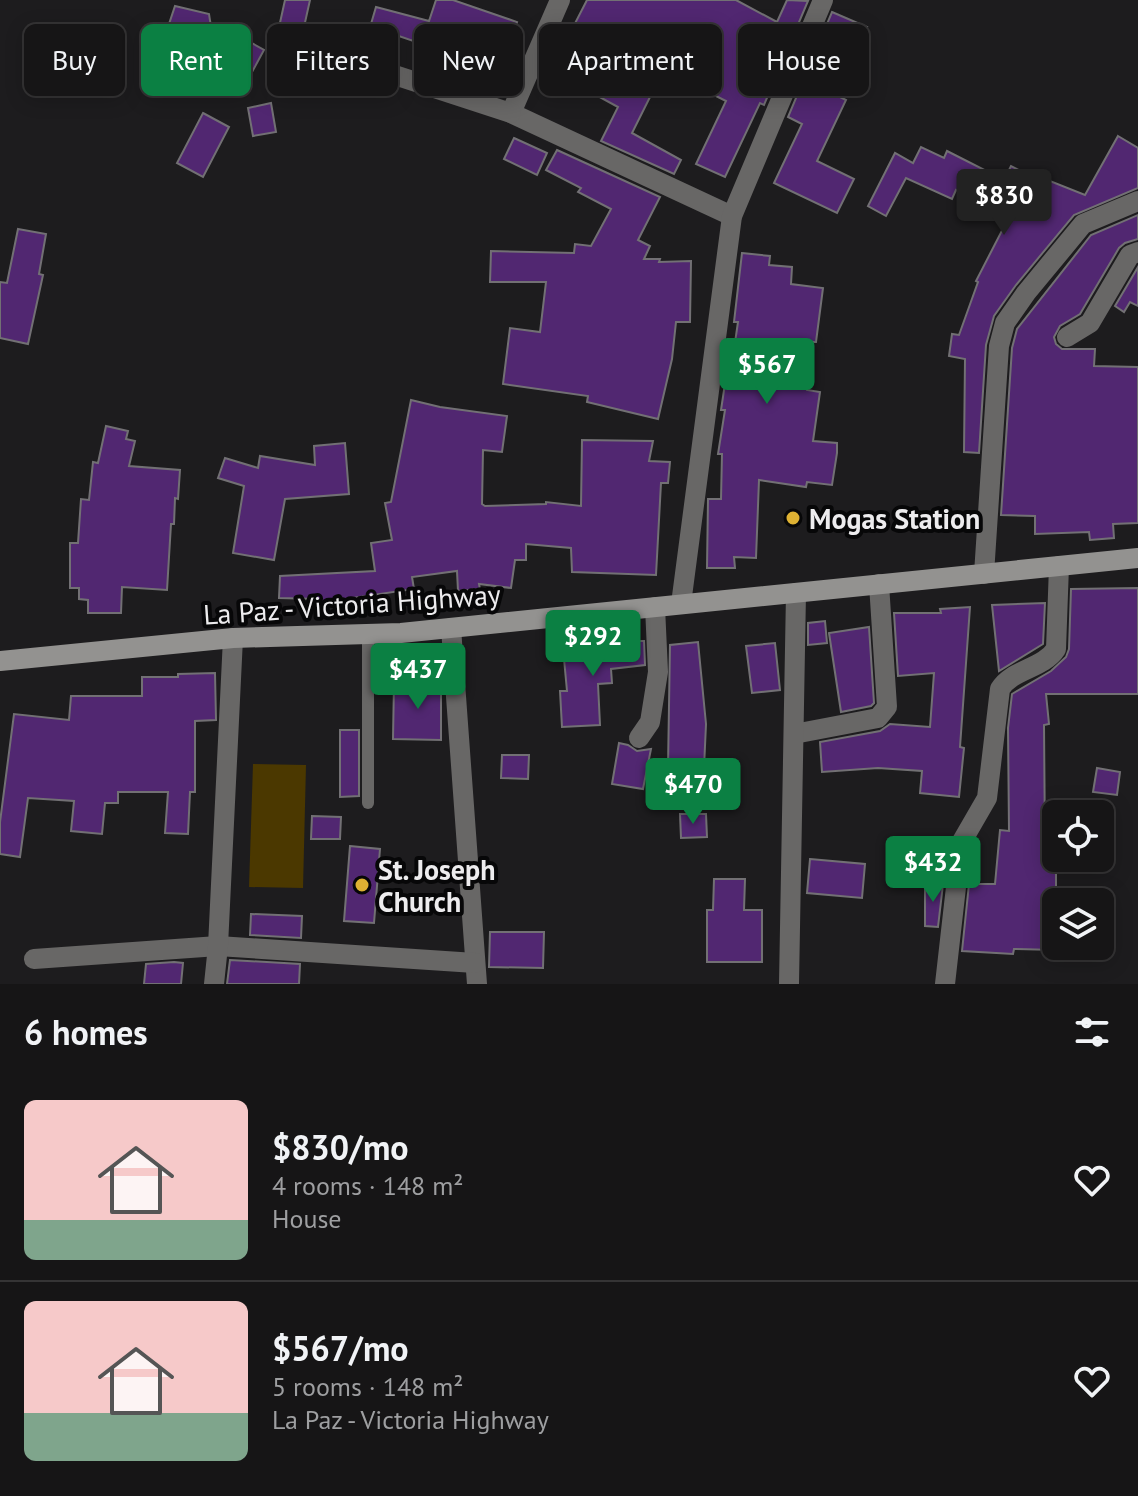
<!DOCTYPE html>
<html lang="en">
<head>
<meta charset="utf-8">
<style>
	body { margin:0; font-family:"PT Sans",sans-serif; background:#1f1e1f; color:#f1f3f6; height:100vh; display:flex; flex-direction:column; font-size:30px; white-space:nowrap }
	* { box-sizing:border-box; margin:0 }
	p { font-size:26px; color:#9e9fa1 }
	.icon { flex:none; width:44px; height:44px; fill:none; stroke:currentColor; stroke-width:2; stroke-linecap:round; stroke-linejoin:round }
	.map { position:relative; height:984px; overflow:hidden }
	.sheet { display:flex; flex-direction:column; background:#161516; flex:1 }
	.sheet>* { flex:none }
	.banner { position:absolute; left:24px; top:24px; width:1090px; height:72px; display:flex; gap:16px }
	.controls { position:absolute; left:1042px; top:800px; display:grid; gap:16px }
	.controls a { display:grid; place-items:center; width:72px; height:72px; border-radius:12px; background:#161516; box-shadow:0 4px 20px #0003,0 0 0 2px #353435; font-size:40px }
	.price { position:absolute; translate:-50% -68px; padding:0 18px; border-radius:8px; background:#0b8043; color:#fff; font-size:26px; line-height:52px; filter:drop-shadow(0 2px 4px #0008) }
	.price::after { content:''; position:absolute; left:50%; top:48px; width:24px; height:18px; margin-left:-12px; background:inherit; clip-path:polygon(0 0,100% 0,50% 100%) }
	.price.on { background:#222; color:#fff }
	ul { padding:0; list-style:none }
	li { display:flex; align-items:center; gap:24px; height:200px; padding:0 24px }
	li+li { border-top:2px solid #353435 }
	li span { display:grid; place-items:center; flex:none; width:224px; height:160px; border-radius:12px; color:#555 }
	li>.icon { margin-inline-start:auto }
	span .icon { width:96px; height:96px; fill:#fffc; stroke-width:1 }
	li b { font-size:34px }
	h2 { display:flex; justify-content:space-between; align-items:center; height:96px; padding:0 24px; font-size:34px }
	.pill { padding:0 28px; border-radius:12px; background:#161516; box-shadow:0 4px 20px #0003,0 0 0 2px #353435; font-size:28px; line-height:72px }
	.pill.on { background:#0b8043; color:#fff }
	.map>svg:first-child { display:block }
	.green { fill:#4b3800 }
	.building { fill:#512771; stroke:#727074; stroke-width:2 }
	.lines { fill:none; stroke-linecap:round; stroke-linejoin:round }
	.lane { stroke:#686766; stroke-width:12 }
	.street { stroke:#686766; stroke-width:20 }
	.secondary { stroke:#939290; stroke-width:20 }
	.poi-dot { fill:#deb133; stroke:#070708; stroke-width:3 }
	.labels { text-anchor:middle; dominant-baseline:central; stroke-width:8; stroke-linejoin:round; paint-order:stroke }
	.poi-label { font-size:28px; font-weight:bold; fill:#edecee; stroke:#070708; text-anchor:start }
	.street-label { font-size:28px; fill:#edecee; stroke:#070708 }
</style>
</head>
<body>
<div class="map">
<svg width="1138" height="984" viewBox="0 0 1138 984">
	<rect width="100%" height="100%" fill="#1d1c1e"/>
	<path class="green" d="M253,764L306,765L303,888L249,887Z"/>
	<g class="building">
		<path d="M285,0H310L298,54L290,69L272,59Z"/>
		<path d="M436,0H453L517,22L497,80L468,70L464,84L432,73L440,50L396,35L388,59L363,51L376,7L429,21Z"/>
		<path d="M587,0H736L777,22L787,0L808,1L764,105L760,103L725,177L696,164L726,101L708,92L717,75L676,54L655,94L652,93L632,133L681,160L674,174L601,141L618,107L576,84L574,87L549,74Z"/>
		<path d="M175,6L209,14L212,33L242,40L243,38L264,50L245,85L220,71L226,61L162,45Z"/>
		<path d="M832,12L867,27L859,43L866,47L840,97L846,100L817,161L854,179L837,213L774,183L802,124L788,117Z"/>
		<path d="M271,103L276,132L253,136L248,108Z"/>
		<path d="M203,113L229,127L203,177L177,163Z"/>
		<path d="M1118,136L1138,148V188L1074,215L1016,285L994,316L986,345L979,453L964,452L965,359L949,356L952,334L959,335L978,282L976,281L1008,219L956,190L952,199L906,178L886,216L868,206L895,153L913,163L921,147L944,158L947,151L1004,180L1011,166L1048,185L1050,181L1085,195Z"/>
		<path d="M514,138L547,153L537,175L504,159Z"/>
		<path d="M557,150L660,197L638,240L650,246L644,259H660L659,262L691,261L690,322H676L672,359L658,419L587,402L588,396L503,384L510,328L540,332L546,282H490L491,251L574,253L575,244L591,246L611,209L578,192L581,188L546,170Z"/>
		<path d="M1138,215V239L1125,243L1119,248L1080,314L1060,326L1054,337L1056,344L1062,349H1095L1094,366L1138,367V523L1113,524L1114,538L1090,540L1089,532L1035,534V516L1001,515L1012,348L1017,329L1091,235Z"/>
		<path d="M18,229L46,234L39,274L43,275L28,344L0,338V282L7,283Z"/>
		<path d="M742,253L770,256L769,265L792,267L791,284L823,288L816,342H812L807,390L820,392L813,441L837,443V453L832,485L807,482L806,487L759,480L756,558L734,557L735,568H707L708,499H721L722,454H718L725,410H721L726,377H730L738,322H734Z"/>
		<path d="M1138,267V306L1130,302L1124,312L1115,306Z"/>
		<path d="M411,400L440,407L507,416L502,452L483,450L482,504L485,506L546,504V502L581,506L582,440L653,441L649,461L670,462L668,483H661L656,575L572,572L571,548L526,544V560H515L511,588L479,584L480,589L458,591L457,571L412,577L414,589L352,598V602L317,604V599L279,598L280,576L375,571L371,543L392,540L385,503L391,502Z"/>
		<path d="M106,426L128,431L126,439L135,441L129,466L180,470L178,499L175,498L174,524H171L167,590L122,587L121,613H88V600L79,599V588H70V543H78L81,499L89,500L93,462L98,463Z"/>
		<path d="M345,443L349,494L285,499L274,560L233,553L244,486L218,478L225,458L258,468L260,456L315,465L314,446Z"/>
		<path d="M1138,588V694H1046L1049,724L1044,725L1045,846L1056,847V950L1014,949L1013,954L962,951L969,884H995L1000,830L1009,831L1008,728L1012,694L1051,671L1066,657L1069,649L1071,589Z"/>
		<path d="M1045,603L1043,644L999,671L992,605Z"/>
		<path d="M970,607L960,747L964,748L959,797L920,793L922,771L878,768L822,772L820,742L880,731L890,724L930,727L934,673L898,676L894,613H941L940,609Z"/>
		<path d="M825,621L827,643L808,645V623Z"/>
		<path d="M869,627L874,703L871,706L841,712L829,633Z"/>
		<path d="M629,641H644L645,665L611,669L612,683L598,684L600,725L562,727L560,691H567L563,648Z"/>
		<path d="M698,642L706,724L704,768L668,767L670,645Z"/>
		<path d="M775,643L780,690L752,693L746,646Z"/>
		<path d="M215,673L216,720L195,721V792H190L188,834L165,833L168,792H118V803H105L102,834L71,831L74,801L28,798L20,857L0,854V822L14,714L69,720L71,696H142V677H178V674Z"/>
		<path d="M441,680V740L393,739L394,683Z"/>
		<path d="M340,730H359V796L340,797Z"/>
		<path d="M619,743L628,745L637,751L651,749L643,789L612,784Z"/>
		<path d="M502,755H529L528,779L501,778Z"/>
		<path d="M1097,768L1120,772L1117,795L1093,792Z"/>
		<path d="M680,814H706L707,837L681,838Z"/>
		<path d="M312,816L341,817L340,839H311Z"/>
		<path d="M350,846L380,849L374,923L344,921Z"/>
		<path d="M810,859L865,864L862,898L807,893Z"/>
		<path d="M714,879H745L744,910H762V962H707V910H713Z"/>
		<path d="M925,884H943L938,927L925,926Z"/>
		<path d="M251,914L302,916L301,938L250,935Z"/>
		<path d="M490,932H544L543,968L489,967Z"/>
		<path d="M230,960L300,964L299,984H227Z"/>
		<path d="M174,962L183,963L181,984H144L146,964Z"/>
	</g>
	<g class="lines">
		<path class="lane" d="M368,634V803"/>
		<g class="street">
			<path d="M560,0L511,113L732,216"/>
			<path d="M318,50L511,113"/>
			<path d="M1067,337L1090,323L1130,255L1138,252"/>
			<path d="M984,574L999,346L1005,323L1026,293L1083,224L1138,201"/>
			<path d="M681,604L732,216L823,0"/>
			<path d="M451,628L477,984"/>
			<path d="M794,734L878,718L887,707L879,584"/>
			<path d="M639,738L650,722L658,672L655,607"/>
			<path d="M34,959L218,946L475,963"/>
			<path d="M214,984L218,946L233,638"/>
			<path d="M789,984L796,593"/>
			<path d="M945,984L961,843L987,798L1000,689C1012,669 1043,669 1056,649L1059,566"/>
		</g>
		<path class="secondary" d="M0,661L233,638L401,633L1138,558"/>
	</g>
	<g class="poi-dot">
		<circle cx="793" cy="518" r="8"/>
		<circle cx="362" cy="885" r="8"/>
	</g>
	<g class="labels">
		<g class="poi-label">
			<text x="809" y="518">Mogas Station</text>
			<text x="378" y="869">St. Joseph<tspan x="378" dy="32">Church</tspan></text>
		</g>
		<g class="street-label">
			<text transform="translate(352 604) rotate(-4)">La Paz - Victoria Highway</text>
		</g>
	</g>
</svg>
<div class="controls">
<a><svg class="icon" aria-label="locate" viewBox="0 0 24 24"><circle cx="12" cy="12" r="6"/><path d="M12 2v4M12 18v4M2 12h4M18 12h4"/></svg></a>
<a><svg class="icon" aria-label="layers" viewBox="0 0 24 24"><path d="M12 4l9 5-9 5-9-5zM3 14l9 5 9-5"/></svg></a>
</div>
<b class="price on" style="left:1004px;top:237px">$830</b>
<b class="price" style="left:767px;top:406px">$567</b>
<b class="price" style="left:593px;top:678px">$292</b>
<b class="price" style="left:418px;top:711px">$437</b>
<b class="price" style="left:693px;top:826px">$470</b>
<b class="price" style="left:933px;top:904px">$432</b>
<div class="banner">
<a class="pill">Buy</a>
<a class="pill on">Rent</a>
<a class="pill">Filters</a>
<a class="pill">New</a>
<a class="pill">Apartment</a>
<a class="pill">House</a>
</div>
</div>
<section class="sheet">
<h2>6 homes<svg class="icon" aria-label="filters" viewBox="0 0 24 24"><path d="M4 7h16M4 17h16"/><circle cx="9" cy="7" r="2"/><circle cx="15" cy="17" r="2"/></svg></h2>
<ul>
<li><span style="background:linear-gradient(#f6c9c9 75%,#7fa58c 0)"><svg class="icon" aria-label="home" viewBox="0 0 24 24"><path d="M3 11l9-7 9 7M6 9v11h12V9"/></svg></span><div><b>$830/mo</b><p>4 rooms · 148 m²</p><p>House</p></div><svg class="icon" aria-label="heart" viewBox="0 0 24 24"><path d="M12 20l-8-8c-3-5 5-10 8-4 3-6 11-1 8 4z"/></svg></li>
<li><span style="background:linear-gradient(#f6c9c9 70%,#7fa58c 0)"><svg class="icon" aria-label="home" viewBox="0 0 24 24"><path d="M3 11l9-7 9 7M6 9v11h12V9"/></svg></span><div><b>$567/mo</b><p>5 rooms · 148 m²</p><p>La Paz - Victoria Highway</p></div><svg class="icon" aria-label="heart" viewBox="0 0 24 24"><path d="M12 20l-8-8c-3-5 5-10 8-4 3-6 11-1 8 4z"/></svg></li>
</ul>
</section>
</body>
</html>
